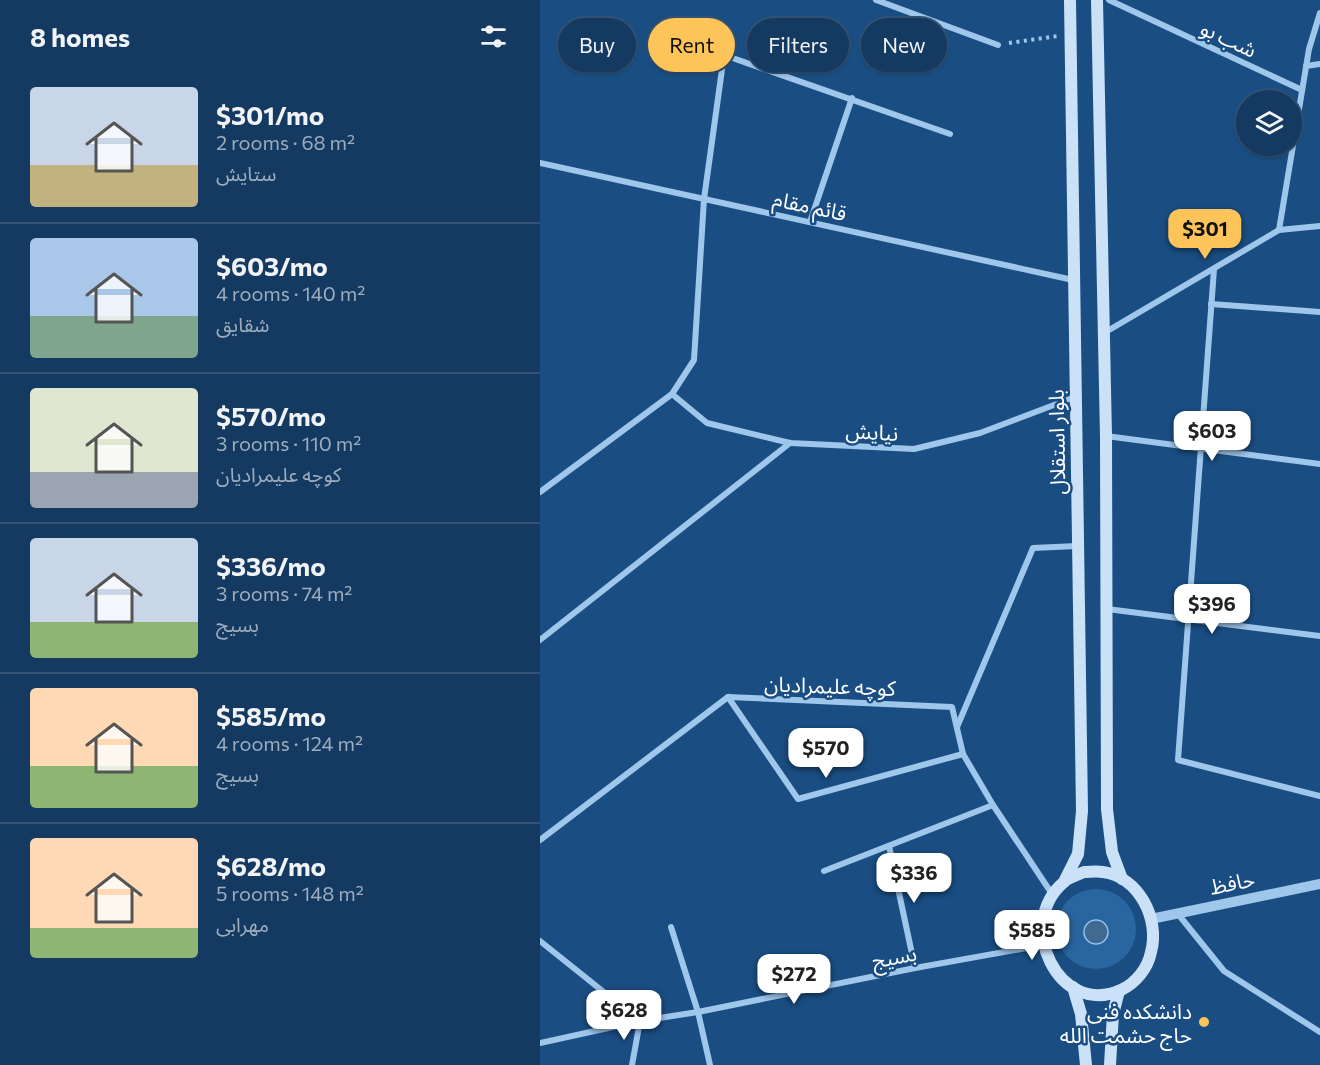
<!DOCTYPE html>
<html lang="en">
<head>
<meta charset="utf-8">
<style>
	body { margin:0; font-family:Commissioner,"Noto Sans Arabic",sans-serif; background:#1d4168; color:#f1f3f6; height:100vh; display:flex; flex-direction:column; font-size:22px; white-space:nowrap }
	* { box-sizing:border-box; margin:0 }
	p { font-size:20px; color:#9dadbe }
	.icon { flex:none; width:33px; height:33px; fill:none; stroke:currentColor; stroke-width:2; stroke-linecap:round; stroke-linejoin:round }
	.map { position:relative; flex:1; overflow:hidden }
	.details { display:flex; flex-direction:column; background:#143a62; width:540px }
	.details>* { flex:none }
	.hud { position:absolute; left:18px; top:18px; width:570px; height:54px; display:flex; gap:12px }
	.buttons { position:absolute; left:696px; top:90px; display:grid; gap:12px }
	.buttons a { display:grid; place-items:center; width:66px; height:66px; border-radius:50%; background:#143a62; box-shadow:0 2px 4px #0004,0 0 0 2px #335477; font-size:30px }
	.price { position:absolute; translate:-50% -51px; padding:0 14px; border-radius:12px; background:#fff; color:#222; font-size:20px; line-height:39px; filter:drop-shadow(0 2px 3px #0008) }
	.price::after { content:''; position:absolute; left:50%; top:36px; width:18px; height:14px; margin-left:-9px; background:inherit; clip-path:polygon(0 0,100% 0,50% 100%) }
	.price.active { background:#fdc45a; color:#111 }
	ul { padding:0; list-style:none }
	li { display:flex; align-items:center; gap:18px; height:150px; padding:0 30px }
	li+li { border-top:2px solid #335477 }
	li span { display:grid; place-items:center; flex:none; width:168px; height:120px; border-radius:6px; color:#555 }
	li>.icon { margin-inline-start:auto }
	span .icon { width:72px; height:72px; fill:#fffc; stroke-width:1 }
	li b { font-size:26px }
	h2 { display:flex; justify-content:space-between; align-items:center; height:72px; padding:0 30px; font-size:26px }
	.chip { padding:0 21px; border-radius:27px; background:#143a62; box-shadow:0 2px 4px #0004,0 0 0 2px #335477; font-size:21px; line-height:54px }
	.chip.active { background:#fdc45a; color:#111 }
	main { display:flex; flex:1; min-height:0 }
	.map>svg:first-child { display:block }
	.green { fill:#2966a0 }
	.water { fill:#426990; stroke:#91c2ed; stroke-width:1.5 }
	.lines { fill:none; stroke-linecap:round; stroke-linejoin:round }
	.path { stroke:#9fc6eb; stroke-width:4; stroke-dasharray:3 4.5; stroke-linecap:butt }
	.minor { stroke:#9fc6eb; stroke-width:6 }
	.tertiary { stroke:#9fc6eb; stroke-width:10 }
	.secondary { stroke:#cbe1f8; stroke-width:12 }
	.poi-dot { fill:#fdc45a; stroke:#1a4e83; stroke-width:2 }
	.labels { text-anchor:middle; dominant-baseline:central; stroke-width:5; stroke-linejoin:round; paint-order:stroke }
	.street-label { font-size:21px; fill:#fff; stroke:#1a4e83 }
	.poi-label { font-size:21px; fill:#fff; stroke:#1a4e83; text-anchor:end }
</style>
</head>
<body>
<main>
<section class="details">
<h2>8 homes<svg class="icon" aria-label="filters" viewBox="0 0 24 24"><path d="M4 7h16M4 17h16"/><circle cx="9" cy="7" r="2"/><circle cx="15" cy="17" r="2"/></svg></h2>
<ul>
<li><span style="background:linear-gradient(#c9d6e8 65%,#c2b280 0)"><svg class="icon" aria-label="home" viewBox="0 0 24 24"><path d="M3 11l9-7 9 7M6 9v11h12V9"/></svg></span><div><b>$301/mo</b><p>2 rooms · 68 m²</p><p>ستایش</p></div></li>
<li><span style="background:linear-gradient(#a9c7e8 65%,#7fa58c 0)"><svg class="icon" aria-label="home" viewBox="0 0 24 24"><path d="M3 11l9-7 9 7M6 9v11h12V9"/></svg></span><div><b>$603/mo</b><p>4 rooms · 140 m²</p><p>شقایق</p></div></li>
<li><span style="background:linear-gradient(#dfe7d0 70%,#9aa5b1 0)"><svg class="icon" aria-label="home" viewBox="0 0 24 24"><path d="M3 11l9-7 9 7M6 9v11h12V9"/></svg></span><div><b>$570/mo</b><p>3 rooms · 110 m²</p><p>کوچه علیمرادیان</p></div></li>
<li><span style="background:linear-gradient(#c9d6e8 70%,#8fb573 0)"><svg class="icon" aria-label="home" viewBox="0 0 24 24"><path d="M3 11l9-7 9 7M6 9v11h12V9"/></svg></span><div><b>$336/mo</b><p>3 rooms · 74 m²</p><p>بسیج</p></div></li>
<li><span style="background:linear-gradient(#ffd9b3 65%,#8fb573 0)"><svg class="icon" aria-label="home" viewBox="0 0 24 24"><path d="M3 11l9-7 9 7M6 9v11h12V9"/></svg></span><div><b>$585/mo</b><p>4 rooms · 124 m²</p><p>بسیج</p></div></li>
<li><span style="background:linear-gradient(#ffd9b3 75%,#8fb573 0)"><svg class="icon" aria-label="home" viewBox="0 0 24 24"><path d="M3 11l9-7 9 7M6 9v11h12V9"/></svg></span><div><b>$628/mo</b><p>5 rooms · 148 m²</p><p>مهرابی</p></div></li>
</ul>
</section>
<div class="map">
<svg width="780" height="1065" viewBox="0 0 780 1065">
	<rect width="100%" height="100%" fill="#1a4e83"/>
	<circle class="green" cx="556" cy="929" r="40"/>
	<circle class="water" cx="556" cy="932" r="12"/>
	<g class="lines">
		<path class="path" d="M469,43L518,36"/>
		<g class="minor">
			<path d="M336,0L458,45"/>
			<path d="M569,0L762,90"/>
			<path d="M766,66L780,64"/>
			<path d="M0,163L533,280"/>
			<path d="M270,222L312,98"/>
			<path d="M739,230L769,49L780,13"/>
			<path d="M674,269L638,760L780,796"/>
			<path d="M671,304L780,312"/>
			<path d="M564,333L739,230L780,226"/>
			<path d="M132,394L167,423L250,443L374,449L440,433L535,397"/>
			<path d="M566,436L780,464"/>
			<path d="M0,492L132,394L154,360L164,199L184,55L410,134"/>
			<path d="M567,609L780,636"/>
			<path d="M0,640L250,443"/>
			<path d="M188,697L258,799L423,754"/>
			<path d="M417,727L493,548L537,546"/>
			<path d="M0,840L188,697L412,707L423,754L453,805L512,894"/>
			<path d="M349,846L375,968"/>
			<path d="M284,871L453,805"/>
			<path d="M638,914L684,971L780,1032"/>
			<path d="M131,927L158,1012L170,1065"/>
			<path d="M0,941L100,1021L92,1065"/>
			<path d="M0,1043L100,1021L158,1012L375,968L503,945"/>
		</g>
		<path class="tertiary" d="M611,919L780,884"/>
		<g class="secondary">
			<path d="M557,0L566,436L567,809L572,852L582,879"/>
			<path d="M544,872C550,872 557,871 563,872C599,877 620,919 611,952C608,968 596,983 581,990C519,1018 474,924 524,882C529,877 538,875 544,872Z"/>
			<path d="M525,880L538,854L542,811L530,0"/>
			<path d="M533,987L541,1014L546,1065"/>
			<path d="M570,1065L573,1014L579,991"/>
		</g>
	</g>
	<circle class="poi-dot" cx="664" cy="1022" r="6"/>
	<g class="labels">
		<g class="street-label">
			<text transform="translate(689 38) rotate(25)">شب بو</text>
			<text transform="translate(270 205) rotate(12)">قائم مقام</text>
			<text transform="translate(332 431) rotate(3)">نیایش</text>
			<text transform="translate(516 442) rotate(-91)">بلوار استقلال</text>
			<text transform="translate(290 685) rotate(2)">کوچه علیمرادیان</text>
			<text transform="translate(692 882) rotate(-11)">حافظ</text>
			<text transform="translate(354 956) rotate(-11)">بسیج</text>
		</g>
		<g class="poi-label">
			<text x="652" y="1010">دانشکده فنی<tspan x="652" dy="24">حاج حشمت الله</tspan></text>
		</g>
	</g>
</svg>
<div class="buttons">
<a><svg class="icon" aria-label="layers" viewBox="0 0 24 24"><path d="M12 4l9 5-9 5-9-5zM3 14l9 5 9-5"/></svg></a>
</div>
<b class="price active" style="left:665px;top:260px">$301</b>
<b class="price" style="left:672px;top:462px">$603</b>
<b class="price" style="left:672px;top:635px">$396</b>
<b class="price" style="left:286px;top:779px">$570</b>
<b class="price" style="left:374px;top:904px">$336</b>
<b class="price" style="left:492px;top:961px">$585</b>
<b class="price" style="left:254px;top:1005px">$272</b>
<b class="price" style="left:84px;top:1041px">$628</b>
<div class="hud">
<a class="chip">Buy</a>
<a class="chip active">Rent</a>
<a class="chip">Filters</a>
<a class="chip">New</a>
</div>
</div>
</main>
</body>
</html>
